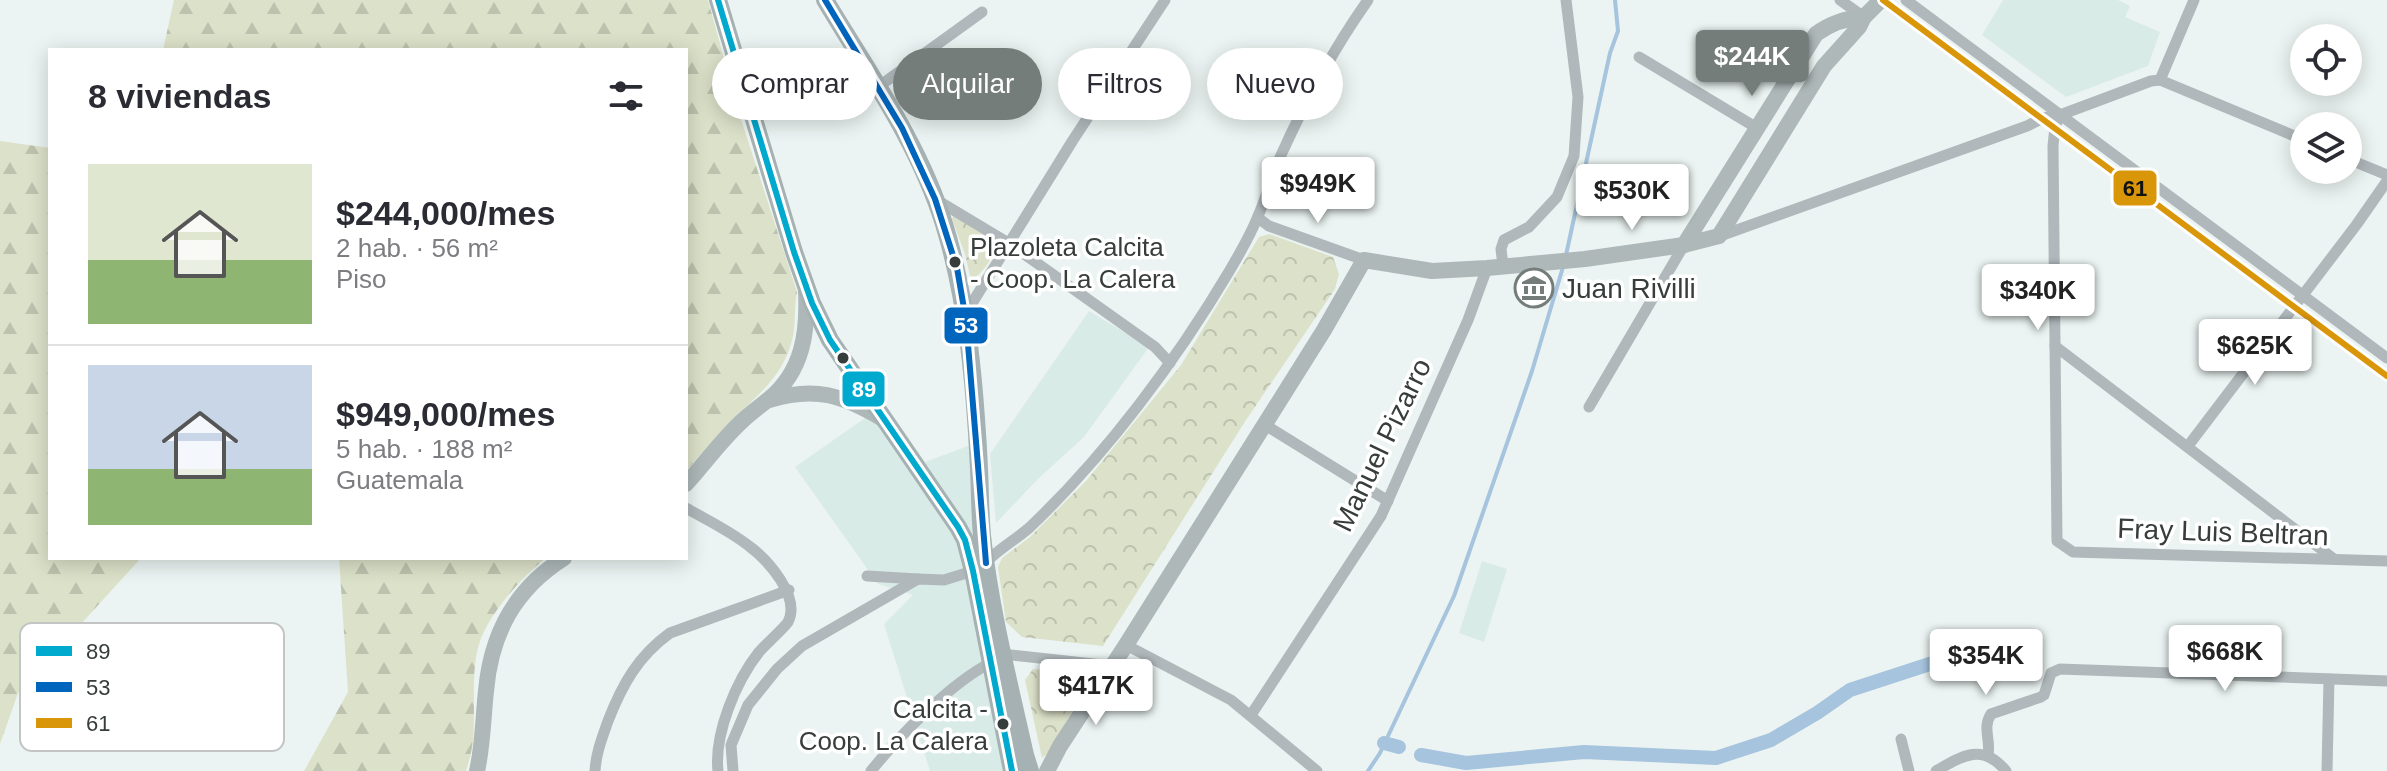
<!DOCTYPE html>
<html lang="es">
<head>
<meta charset="utf-8">
<style>
	body { margin:0; font-family:Helvetica,sans-serif; background:#f2f2f3; color:#2b2b33; height:100vh; display:flex; flex-direction:column; font-size:30px; white-space:nowrap }
	* { box-sizing:border-box; margin:0 }
	p { font-size:26px; color:#7c7c81 }
	.icon { flex:none; width:44px; height:44px; fill:none; stroke:currentColor; stroke-width:2; stroke-linecap:round; stroke-linejoin:round }
	.map { position:relative; flex:1; overflow:hidden }
	.panel { position:absolute; left:48px; top:48px; width:640px; height:512px; display:flex; flex-direction:column; background:#fff; border-radius:0px; box-shadow:0 4px 20px #0003 }
	.panel>* { flex:none }
	.guide { position:absolute; left:712px; top:48px; width:760px; height:72px; display:flex; gap:16px }
	.controls { position:absolute; left:2290px; top:24px; display:grid; gap:16px }
	.controls a { display:grid; place-items:center; width:72px; height:72px; border-radius:50%; background:#fff; box-shadow:0 4px 20px #0003; font-size:40px }
	.price { position:absolute; translate:-50% -68px; padding:0 18px; border-radius:8px; background:#fff; color:#222; font-size:26px; line-height:52px; filter:drop-shadow(0 2px 4px #0008) }
	.price::after { content:''; position:absolute; left:50%; top:48px; width:24px; height:18px; margin-left:-12px; background:inherit; clip-path:polygon(0 0,100% 0,50% 100%) }
	.price.active { background:#757d7b; color:#fff }
	ul { padding:0; list-style:none }
	li { display:flex; align-items:center; gap:24px; height:200px; padding:0 40px }
	li+li { border-top:2px solid #e1e1e2 }
	li span { display:grid; place-items:center; flex:none; width:224px; height:160px; border-radius:0px; color:#555 }
	li>.icon { margin-inline-start:auto }
	span .icon { width:96px; height:96px; fill:#fffc; stroke-width:1 }
	li b { font-size:34px }
	h2 { display:flex; justify-content:space-between; align-items:center; height:96px; padding:0 40px; font-size:34px }
	.pill { padding:0 28px; border-radius:36px; background:#fff; box-shadow:0 4px 20px #0003; font-size:28px; line-height:72px }
	.pill.active { background:#757d7b; color:#fff }
	.map>svg:first-child { display:block }
	.built { fill:#d9ebe7 }
	.forest { fill:url(#forest-firs) }
	.park { fill:url(#park-crowns) }
	.lines { fill:none; stroke-linecap:round; stroke-linejoin:round }
	.stream { stroke:#a6c4dd; stroke-width:4 }
	.canal { stroke:#a6c4dd; stroke-width:14 }
	.street { stroke:#b0b8bb; stroke-width:11 }
	.secondary { stroke:#aeb8b9; stroke-width:16 }
	.primary { stroke:#a5b1b2; stroke-width:18 }
	.bus-1-casing { stroke:#fff; stroke-width:12 }
	.bus-2-casing { stroke:#fff; stroke-width:12 }
	.bus-3-casing { stroke:#fff; stroke-width:12 }
	.bus-1 { stroke:#00a9ce; stroke-width:6 }
	.bus-2 { stroke:#0065bd; stroke-width:6 }
	.bus-3 { stroke:#da9609; stroke-width:6 }
	.bus-dot { fill:#363d3b; stroke:#fff; stroke-width:3 }
	.labels { text-anchor:middle; dominant-baseline:central; stroke-width:7; stroke-linejoin:round; paint-order:stroke }
	.bus-label { font-size:26px; fill:#363d3b; stroke:#fff; text-anchor:start }
	.poi-label { font-size:28px; fill:#363d3b; stroke:#fff; text-anchor:start }
	.street-label { font-size:28px; fill:#363d3b; stroke:#fff }
	.key { fill:#fff; stroke:#c3c5c4; stroke-width:2 }
	.key-label { font-size:22px; fill:#363d3b }
	.line-badge { stroke:#fff; stroke-width:3 }
	.badge-label { font-size:22px; text-anchor:middle; font-weight:bold; fill:#fff }
	.pale-badge-label { font-size:22px; text-anchor:middle; font-weight:bold; fill:#111 }
</style>
</head>
<body>
<div class="map">
<svg width="2387" height="771" viewBox="0 0 2387 771">
	<defs>
		<pattern id="forest-firs" width="22" height="20" patternUnits="userSpaceOnUse" patternTransform="scale(2)"><rect width="22" height="20" fill="#dce1c9"/><path d="M5 1l3.5 6h-7zM16 11l3.5 6h-7z" fill="#bdc2ae"/></pattern>
		<pattern id="park-crowns" width="20" height="18" patternUnits="userSpaceOnUse" patternTransform="scale(2)"><rect width="20" height="18" fill="#dce1c9"/><path d="M2 6a3 3 0 1 1 6 0M12 15a3 3 0 1 1 6 0" fill="none" stroke="#bdc2ae"/></pattern>
	</defs>
	<rect width="100%" height="100%" fill="#ebf4f2"/>
	<g class="built">
		<path d="M2003,0H2118L2130,6L2125,17L2160,32L2148,66L2066,97L1982,35Z"/>
		<path d="M1089,311L1149,347L1084,437L1039,478L996,523L990,454Z"/>
		<path d="M885,404L925,462L987,439L989,514L994,563L1018,697L1038,771H930L884,624L913,595L878,584L795,467Z"/>
		<path d="M1482,561L1507,569L1484,642L1459,633Z"/>
	</g>
	<g class="forest">
		<path d="M174,0H708L739,113L797,292C793,311 797,329 790,347C779,381 752,400 728,424C713,439 700,455 686,471V50H163Z"/>
		<path d="M0,141L50,148V558H141L18,693L0,744Z"/>
		<path d="M339,558H546C523,576 490,612 480,641C470,670 476,710 473,740C472,751 469,761 466,771H304L348,692Z"/>
	</g>
	<g class="park">
		<path d="M954,214L998,244C993,257 983,274 971,280L965,254L952,219Z"/>
		<path d="M1269,234L1333,257L1339,274L1335,289L1246,420L1103,646L1022,637L1006,622L998,567L1002,558L1030,537L1086,481L1181,365L1259,237Z"/>
		<path d="M1033,669L1079,673L1087,687L1047,754L1042,758L1025,680Z"/>
	</g>
	<g class="lines">
		<g class="stream">
			<path d="M1566,255L1610,53L1618,31L1615,0"/>
			<path d="M1368,771L1380,753L1454,596L1532,371L1563,267"/>
		</g>
		<g class="canal">
			<path d="M1384,743L1399,747"/>
			<path d="M1421,755L1466,763L1584,752L1716,758L1771,740L1817,713L1850,690L1948,658"/>
		</g>
		<g class="street">
			<path d="M1840,0L1864,17"/>
			<path d="M1883,0L2387,376"/>
			<path d="M1906,0L2387,358"/>
			<path d="M1639,57L1757,128"/>
			<path d="M2160,80L2194,0"/>
			<path d="M878,87L982,12"/>
			<path d="M2060,115L2055,127L2053,146L2057,541L2073,552L2387,561"/>
			<path d="M2348,159L2387,175"/>
			<path d="M935,199L1010,244L1155,347L1170,363"/>
			<path d="M1258,218L1269,226L1364,260"/>
			<path d="M1720,236L2027,126L2043,118L2060,115L2151,81L2160,80L2304,140"/>
			<path d="M1503,266L1501,249L1504,240L1529,227L1557,197L1574,156L1578,97L1566,0"/>
			<path d="M966,318L974,300L1073,140L1165,0"/>
			<path d="M2055,346L2334,559"/>
			<path d="M1589,407L1684,245"/>
			<path d="M1265,425L1388,501"/>
			<path d="M2188,446L2357,224L2387,181"/>
			<path d="M686,508C707,520 730,531 749,546C768,560 801,597 788,622C786,626 765,645 759,652C736,681 714,734 718,771"/>
			<path d="M986,562C999,549 1015,540 1029,528C1106,455 1176,361 1230,270C1240,253 1251,234 1258,216C1267,196 1272,174 1282,153C1306,100 1334,48 1368,0"/>
			<path d="M867,576L918,579"/>
			<path d="M1126,645L1231,700L1317,771"/>
			<path d="M1002,654L1112,666"/>
			<path d="M1251,715L1381,516L1468,320L1487,268"/>
			<path d="M1901,739L1909,771"/>
			<path d="M1988,755C1991,740 1982,728 1991,714L2041,697L2044,695L2051,673L2060,669L2387,681"/>
			<path d="M595,771C596,753 602,738 608,721C622,685 638,656 670,633L789,590"/>
			<path d="M733,771L731,745L748,705L777,669L802,646L918,579L944,580L973,571"/>
			<path d="M871,771C899,736 950,684 990,663"/>
			<path d="M1936,771C1963,755 1983,743 2006,771"/>
			<path d="M2327,771L2329,679"/>
		</g>
		<g class="secondary">
			<path d="M1684,245L1816,34C1831,23 1845,18 1864,17"/>
			<path d="M769,400C816,386 842,395 883,419"/>
			<path d="M686,484C704,464 720,442 740,423C749,414 759,407 769,399C803,371 808,332 806,291"/>
			<path d="M477,771C483,745 483,718 486,691C491,633 515,589 564,558"/>
			<path d="M1047,771L1060,746L1126,645L1324,330L1364,260L1432,271L1487,268L1585,259L1684,245L1719,236L1824,66L1859,27L1864,17L1881,0"/>
		</g>
		<g class="primary">
			<path d="M718,0L794,252L812,303L830,340L958,527L965,540L973,571L1012,771"/>
			<path d="M825,0C868,72 919,143 944,224C968,302 975,388 979,469C980,491 980,514 982,536C990,610 1009,683 1025,755L1030,771"/>
		</g>
		<g class="bus-1-casing">
			<path id="bus-1" d="M718,0L794,252L812,303L830,340L958,527L965,540L973,571L1012,771"/>
		</g>
		<g class="bus-2-casing">
			<path id="bus-2" d="M825,0L902,128L935,199L957,268L966,320L986,563"/>
		</g>
		<g class="bus-3-casing">
			<path id="bus-3" d="M1883,0L2387,376"/>
		</g>
		<use href="#bus-1" class="bus-1"/>
		<use href="#bus-2" class="bus-2"/>
		<use href="#bus-3" class="bus-3"/>
	</g>
	<defs>
		<g id="museum-ring" transform="scale(2)"><circle r="9.5" fill="#fff" stroke="#757d7b" stroke-width="1.5"/><path d="M0-6L6-3V-2H-6V-3ZM-5-1h2V3h-2ZM-1-1h2V3h-2ZM3-1h2V3H3ZM-6 4H6V6H-6Z" fill="#757d7b"/></g>
	</defs>
	<g fill-rule="evenodd">
		<use href="#museum-ring" x="1534" y="288"/>
	</g>
	<g class="bus-dot">
		<circle cx="955" cy="262" r="7"/>
		<circle cx="843" cy="358" r="7"/>
		<circle cx="1003" cy="724" r="7"/>
	</g>
	<g class="labels">
		<g class="bus-label">
			<text x="970" y="247">Plazoleta Calcita<tspan x="970" dy="32">- Coop. La Calera</tspan></text>
			<text x="988" y="709" text-anchor="end">Calcita -<tspan x="988" dy="32">Coop. La Calera</tspan></text>
		</g>
		<g class="poi-label">
			<text x="1562" y="288">Juan Rivilli</text>
		</g>
		<g class="street-label">
			<text transform="translate(1382 445) rotate(-64)">Manuel Pizarro</text>
			<text transform="translate(2223 532) rotate(2)">Fray Luis Beltran</text>
		</g>
	</g>
	<rect x="20" y="623" width="264" height="128" rx="12" class="key"/>
	<rect x="36" y="646" width="36" height="10" fill="#00a9ce"/>
	<rect x="36" y="682" width="36" height="10" fill="#0065bd"/>
	<rect x="36" y="718" width="36" height="10" fill="#da9609"/>
	<g class="key-label">
		<text x="86" y="659">89</text>
		<text x="86" y="695">53</text>
		<text x="86" y="731">61</text>
	</g>
	<g class="line-badge">
		<rect x="2112" y="169" width="46" height="38" rx="8" fill="#da9609"/>
		<rect x="943" y="306" width="46" height="39" rx="8" fill="#0065bd"/>
		<rect x="841" y="370" width="45" height="38" rx="8" fill="#00a9ce"/>
	</g>
	<g class="badge-label">
		<text x="966" y="333">53</text>
		<text x="864" y="397">89</text>
	</g>
	<g class="pale-badge-label">
		<text x="2135" y="196">61</text>
	</g>
</svg>
<div class="controls">
<a><svg class="icon" aria-label="locate" viewBox="0 0 24 24"><circle cx="12" cy="12" r="6"/><path d="M12 2v4M12 18v4M2 12h4M18 12h4"/></svg></a>
<a><svg class="icon" aria-label="layers" viewBox="0 0 24 24"><path d="M12 4l9 5-9 5-9-5zM3 14l9 5 9-5"/></svg></a>
</div>
<b class="price active" style="left:1752px;top:98px">$244K</b>
<b class="price" style="left:1318px;top:225px">$949K</b>
<b class="price" style="left:1632px;top:232px">$530K</b>
<b class="price" style="left:2038px;top:332px">$340K</b>
<b class="price" style="left:2255px;top:387px">$625K</b>
<b class="price" style="left:2225px;top:693px">$668K</b>
<b class="price" style="left:1986px;top:697px">$354K</b>
<b class="price" style="left:1096px;top:727px">$417K</b>
<div class="guide">
<a class="pill">Comprar</a>
<a class="pill active">Alquilar</a>
<a class="pill">Filtros</a>
<a class="pill">Nuevo</a>
</div>
<section class="panel">
<h2>8 viviendas<svg class="icon" aria-label="filters" viewBox="0 0 24 24"><path d="M4 7h16M4 17h16"/><circle cx="9" cy="7" r="2"/><circle cx="15" cy="17" r="2"/></svg></h2>
<ul>
<li><span style="background:linear-gradient(#dfe7d0 60%,#8fb573 0)"><svg class="icon" aria-label="home" viewBox="0 0 24 24"><path d="M3 11l9-7 9 7M6 9v11h12V9"/></svg></span><div><b>$244,000/mes</b><p>2 hab. · 56 m²</p><p>Piso</p></div></li>
<li><span style="background:linear-gradient(#c9d6e8 65%,#8fb573 0)"><svg class="icon" aria-label="home" viewBox="0 0 24 24"><path d="M3 11l9-7 9 7M6 9v11h12V9"/></svg></span><div><b>$949,000/mes</b><p>5 hab. · 188 m²</p><p>Guatemala</p></div></li>
</ul>
</section>
</div>
</body>
</html>
